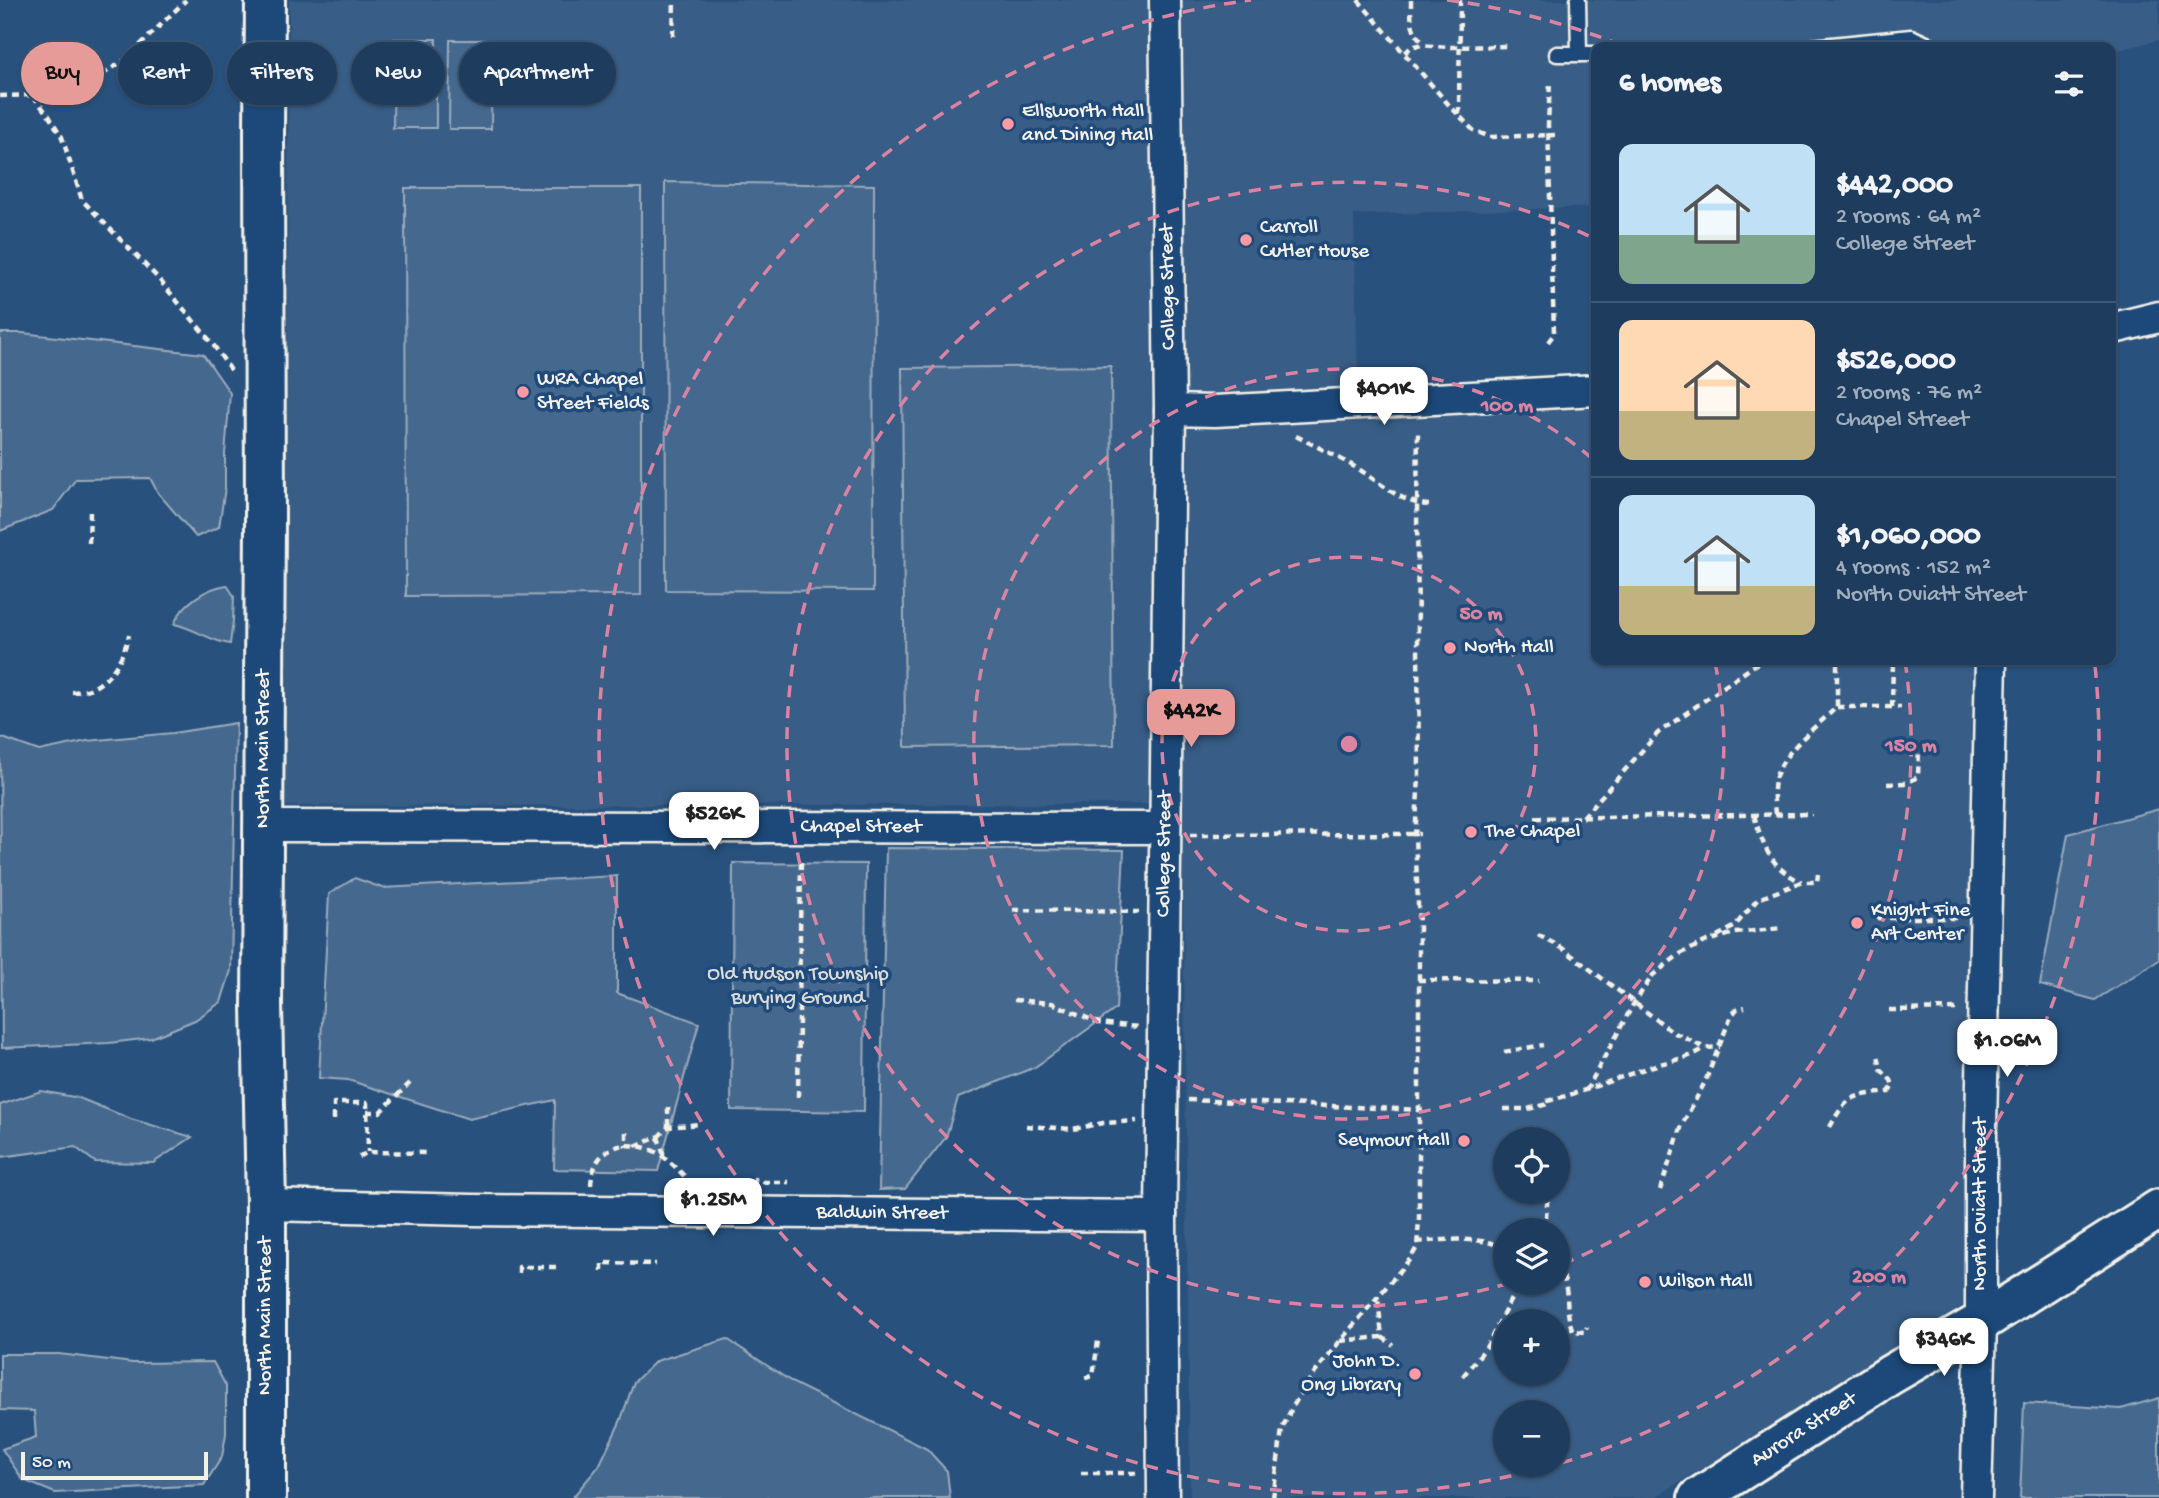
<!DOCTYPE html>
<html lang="en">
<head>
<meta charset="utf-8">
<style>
	body { margin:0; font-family:"Gochi Hand",sans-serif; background:#264464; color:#f1f3f6; height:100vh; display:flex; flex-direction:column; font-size:26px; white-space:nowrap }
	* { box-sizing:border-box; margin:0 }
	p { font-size:23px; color:#a1aebc }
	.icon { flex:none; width:38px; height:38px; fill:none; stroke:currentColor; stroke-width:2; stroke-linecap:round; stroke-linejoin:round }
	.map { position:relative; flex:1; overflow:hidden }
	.sheet { position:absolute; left:1591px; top:42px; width:525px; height:623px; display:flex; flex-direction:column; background:#1e3d5e; border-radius:14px; box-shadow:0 2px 5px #0004,0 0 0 2px #3c5673 }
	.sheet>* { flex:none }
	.hud { position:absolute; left:21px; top:42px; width:665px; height:63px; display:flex; gap:14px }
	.fabs { position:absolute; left:1493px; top:1127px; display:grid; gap:14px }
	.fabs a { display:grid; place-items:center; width:77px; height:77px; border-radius:50%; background:#1e3d5e; box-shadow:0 2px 5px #0004,0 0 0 2px #3c5673; font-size:35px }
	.scale { position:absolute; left:21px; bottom:18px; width:187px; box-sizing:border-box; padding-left:7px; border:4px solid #f4f1e8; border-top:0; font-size:19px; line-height:24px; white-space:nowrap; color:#f4f1e8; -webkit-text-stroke:5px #1f4a7a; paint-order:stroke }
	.price { position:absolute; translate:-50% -60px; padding:0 16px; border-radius:14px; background:#fff; color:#222; font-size:23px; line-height:46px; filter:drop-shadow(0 2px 4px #0008) }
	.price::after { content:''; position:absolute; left:50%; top:42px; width:21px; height:16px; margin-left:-10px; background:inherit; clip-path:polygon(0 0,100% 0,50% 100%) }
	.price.active { background:#e69b98; color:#111 }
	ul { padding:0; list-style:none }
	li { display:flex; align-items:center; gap:21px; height:175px; padding:0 28px }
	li+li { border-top:2px solid #3c5673 }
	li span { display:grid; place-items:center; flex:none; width:196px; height:140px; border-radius:14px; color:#555 }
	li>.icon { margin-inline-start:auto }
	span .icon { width:84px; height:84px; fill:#fffc; stroke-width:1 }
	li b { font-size:30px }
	h2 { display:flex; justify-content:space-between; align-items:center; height:84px; padding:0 28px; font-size:30px }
	.tag { padding:0 24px; border-radius:32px; background:#1e3d5e; box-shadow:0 2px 5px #0004,0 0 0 2px #3c5673; font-size:24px; line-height:63px }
	.tag.active { background:#e69b98; color:#111 }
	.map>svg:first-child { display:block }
	.built { fill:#375d86; fill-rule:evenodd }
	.green { fill:#45688e; stroke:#9cacbb; stroke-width:2 }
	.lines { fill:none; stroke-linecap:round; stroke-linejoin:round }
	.lane-casing { stroke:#f4f1e8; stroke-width:19 }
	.street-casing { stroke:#f4f1e8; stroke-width:35 }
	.secondary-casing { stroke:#f4f1e8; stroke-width:44 }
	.primary-casing { stroke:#f4f1e8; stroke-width:44 }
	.path { stroke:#f4f1e8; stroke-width:4.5; stroke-dasharray:7 5; stroke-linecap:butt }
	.lane { stroke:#1f4a7a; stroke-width:14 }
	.street { stroke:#1f4a7a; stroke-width:30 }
	.secondary { stroke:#1f4a7a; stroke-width:38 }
	.primary { stroke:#1f4a7a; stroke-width:38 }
	.ring { fill:none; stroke:#db84a2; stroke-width:3.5; stroke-dasharray:12 9 }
	.poi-dot { fill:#ff9aa2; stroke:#1f4a7a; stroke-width:2.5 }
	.labels { text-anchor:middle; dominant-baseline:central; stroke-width:7; stroke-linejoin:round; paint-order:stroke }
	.poi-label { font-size:21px; fill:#f4f1e8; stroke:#1f4a7a; text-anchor:start }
	.street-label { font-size:21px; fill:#f4f1e8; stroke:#1f4a7a }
	.park-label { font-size:21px; fill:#dadcda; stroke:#1f4a7a }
	.centre { fill:#db84a2; stroke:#1f4a7a; stroke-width:3.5 }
	.ring-label { font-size:21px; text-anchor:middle; font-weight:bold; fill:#db84a2; stroke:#1f4a7a; stroke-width:7; stroke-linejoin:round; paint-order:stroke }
</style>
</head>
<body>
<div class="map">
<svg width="2159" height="1498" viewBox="0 0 2159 1498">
	<rect width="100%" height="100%" fill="#28517e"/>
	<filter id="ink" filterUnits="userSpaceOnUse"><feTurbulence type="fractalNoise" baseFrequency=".0143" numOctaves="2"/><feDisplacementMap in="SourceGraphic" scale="14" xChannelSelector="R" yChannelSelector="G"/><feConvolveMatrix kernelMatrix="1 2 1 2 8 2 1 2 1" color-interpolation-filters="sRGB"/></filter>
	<g filter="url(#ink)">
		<path class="built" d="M289,0H2159V40L2111,52L2110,47H1596V207L1354,215L1359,413L1596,401V660H1981L1967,1303L1654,1498H1190L1182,804L285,806ZM1505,1139H1558V1192H1505ZM1505,1230H1558V1283H1505ZM1505,1321H1558V1374H1505ZM1505,1412H1558V1465H1505Z"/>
		<g class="green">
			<path d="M394,39H436V128H393Z"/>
			<path d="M450,40H492L491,129H449Z"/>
			<path d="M665,182L874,185L873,591L666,590Z"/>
			<path d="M405,188H641V595L406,596Z"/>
			<path d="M0,333H22L203,354L230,393L225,454V488L219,527L196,537L158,493L150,478L76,479L53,510L0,531Z"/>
			<path d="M1111,366L1114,745L905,747L902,368Z"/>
			<path d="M227,585L234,596L233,621L230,644C210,641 194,628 174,624C182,604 205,588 227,585Z"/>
			<path d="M236,723L231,970L221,1002L195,1020L151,1038L109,1043L2,1048L0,737L39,751L87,741L173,733Z"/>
			<path d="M2159,809V960L2095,1000L2040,985L2068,834Z"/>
			<path d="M886,848L1124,850L1116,1009L1035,1067L958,1098L946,1137L905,1189L879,1190Z"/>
			<path d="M733,863L866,864L864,1112L731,1110Z"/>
			<path d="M617,876V993L699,1023L658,1171L554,1169L555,1100L469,1119L348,1080L319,1078L329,894L355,878L382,888Z"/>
			<path d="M41,1091L79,1098L131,1119L192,1137L153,1163L95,1162L75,1147L0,1157V1105Z"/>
			<path d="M727,1339L795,1384L927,1449L947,1471L950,1498H572L599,1466L620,1422L634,1382L656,1361Z"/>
			<path d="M0,1354H59L133,1363L213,1362L226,1386V1434L222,1457L204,1485L55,1493L23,1480L2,1449L36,1437L34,1411L0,1410Z"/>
			<path d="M2159,1398V1498H2020L2024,1403L2121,1409Z"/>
		</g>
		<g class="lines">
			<g class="lane-casing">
				<g id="lane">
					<path d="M1578,0L1579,54"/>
					<path d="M1812,47L1911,37L1933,47"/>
					<path d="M1557,54H1596"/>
				</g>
			</g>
			<g class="street-casing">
				<g id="street">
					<path d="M2110,329L2159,317"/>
					<path d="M1170,410L1215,411L1596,390"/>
					<path id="s1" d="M263,826L1165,828"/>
					<path id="s2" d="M266,1205L472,1210L1161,1216"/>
					<path id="s3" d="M1163,1498L1161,1216L1170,410L1165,0"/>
					<path id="s4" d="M1976,1498L1981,1322V1128L1991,660"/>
				</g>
			</g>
			<g class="secondary-casing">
				<g id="secondary">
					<path id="s5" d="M1698,1498L1890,1375L1981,1322L2159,1209"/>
				</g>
			</g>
			<g class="primary-casing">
				<path id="primary" d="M265,0L264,134L265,523L262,1005L266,1205V1498"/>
			</g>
			<g class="path">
				<path d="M1358,0L1449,105L1473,130L1490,137L1555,135"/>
				<path d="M1411,0C1411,17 1410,32 1424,43"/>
				<path d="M673,36L674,0"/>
				<path d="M1405,53L1411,47L1419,45L1451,47L1508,46"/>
				<path d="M0,96L73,94L126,59L186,0"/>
				<path d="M33,96L49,116L62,137L82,200L157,277L212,343L232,372"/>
				<path d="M1459,114L1460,0"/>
				<path d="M1548,342L1554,334L1548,125L1550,82"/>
				<path d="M1296,436C1316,446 1336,456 1355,467C1379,481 1401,504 1429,505"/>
				<path d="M89,543L90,512"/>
				<path d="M72,692C105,692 121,664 129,635"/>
				<path d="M1837,707H1901"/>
				<path d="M1892,707L1893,660"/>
				<path d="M1887,784L1906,783L1918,777L1919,749"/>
				<path d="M1775,814C1774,804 1773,792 1775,781C1780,753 1817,726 1837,707V660"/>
				<path d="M1754,815C1763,846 1770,868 1802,882"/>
				<path d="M1583,817L1658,733L1762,660"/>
				<path d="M1535,818L1812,814"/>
				<path d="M1521,831L1535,830"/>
				<path d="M1190,835L1420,834"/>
				<path d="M1013,910L1139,912"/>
				<path d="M1877,918H1960"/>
				<path d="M1538,935L1562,948L1673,1032L1705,1048L1720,1047"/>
				<path d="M1717,936L1734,927L1758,899L1802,882H1817L1818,874"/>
				<path d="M1418,980L1539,981"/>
				<path d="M1014,1000L1052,1003L1099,1023L1138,1027"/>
				<path d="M1889,1010L1958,1009"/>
				<path d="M1504,1052L1543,1045"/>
				<path d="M1586,1091L1634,1003L1653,975L1680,954L1707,941L1735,933L1782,928"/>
				<path d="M798,1097L801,858"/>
				<path d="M1188,1100L1424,1110"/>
				<path d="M1547,1101C1584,1092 1617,1078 1653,1066C1671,1060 1689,1059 1705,1048"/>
				<path d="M668,1107V1127"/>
				<path d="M1504,1109H1528L1548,1104"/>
				<path d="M367,1112H380L410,1083"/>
				<path d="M334,1120V1103H367L368,1152"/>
				<path d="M1026,1126L1073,1129L1103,1123L1137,1121"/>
				<path d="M1830,1127C1848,1093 1854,1096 1889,1092L1893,1086L1891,1080L1881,1070L1878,1055"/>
				<path d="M626,1132V1147"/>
				<path d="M658,1137L668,1127L700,1124"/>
				<path d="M635,1146L658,1137L665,1159"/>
				<path d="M1558,1151L1562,1148"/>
				<path d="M359,1157L368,1152L427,1153"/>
				<path d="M1504,1172H1505"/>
				<path d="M755,1177V1182H789"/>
				<path d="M591,1185C593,1148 621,1137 654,1151C668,1158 681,1172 691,1184"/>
				<path d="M1660,1190L1682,1125L1705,1082L1731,1016L1737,1009L1745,1007"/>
				<path d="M1545,1230L1548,1192"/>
				<path d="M1417,1242C1438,1240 1491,1235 1505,1250"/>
				<path d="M1558,1265C1572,1289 1563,1309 1573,1331L1585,1332L1587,1327"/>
				<path d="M602,1271V1263L656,1264"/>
				<path d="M519,1273V1267H561"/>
				<path d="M1382,1337L1393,1345"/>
				<path d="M1340,1341L1382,1337L1378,1298"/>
				<path d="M1463,1376L1487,1346L1519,1283"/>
				<path d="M1085,1378L1093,1376L1098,1341"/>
				<path d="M1081,1473H1136"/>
				<path d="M1273,1498L1282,1429L1292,1408L1307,1383L1340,1341L1411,1258L1417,1247L1419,1220V926L1415,836L1419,778L1417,505L1418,429"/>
			</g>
			<use href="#lane" class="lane"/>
			<use href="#street" class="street"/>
			<use href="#secondary" class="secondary"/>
			<use href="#primary" class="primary"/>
		</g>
	</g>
	<g class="ring">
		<circle cx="1349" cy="744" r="187"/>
		<path d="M1715 663A375 375 0 1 1 1595 461"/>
		<path d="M1509 1283A562 562 0 1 1 1595 239M1905 661A562 562 0 0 1 1560 1265"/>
		<path d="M1447 0A750 750 0 0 1 1624 46M2095 666A750 750 0 1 1 1251 0"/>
	</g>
	<g class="poi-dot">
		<circle cx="1008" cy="124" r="7"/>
		<circle cx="1246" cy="240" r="7"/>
		<circle cx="523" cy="392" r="7"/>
		<circle cx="1450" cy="648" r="7"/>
		<circle cx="1471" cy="832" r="7"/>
		<circle cx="1857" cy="923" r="7"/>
		<circle cx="1464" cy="1141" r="7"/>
		<circle cx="1645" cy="1282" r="7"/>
		<circle cx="1415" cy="1374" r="7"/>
	</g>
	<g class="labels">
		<g class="poi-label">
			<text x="1022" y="112">Ellsworth Hall<tspan x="1022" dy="24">and Dining Hall</tspan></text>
			<text x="1260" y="228">Carroll<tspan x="1260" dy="24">Cutler House</tspan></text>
			<text x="537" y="380">WRA Chapel<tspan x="537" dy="24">Street Fields</tspan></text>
			<text x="1464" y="648">North Hall</text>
			<text x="1485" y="832">The Chapel</text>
			<text x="1871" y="911">Knight Fine<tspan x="1871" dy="24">Art Center</tspan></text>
			<text x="1450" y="1141" text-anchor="end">Seymour Hall</text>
			<text x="1659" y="1282">Wilson Hall</text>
			<text x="1401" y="1362" text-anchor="end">John D.<tspan x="1401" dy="24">Ong Library</tspan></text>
		</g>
		<g class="street-label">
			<text transform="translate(1169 287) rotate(-91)">College Street</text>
			<text transform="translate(264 749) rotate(-90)">North Main Street</text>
			<text stroke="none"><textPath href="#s1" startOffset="598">Chapel Street</textPath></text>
			<text stroke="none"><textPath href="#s3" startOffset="644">College Street</textPath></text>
			<text stroke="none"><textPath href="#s4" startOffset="294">North Oviatt Street</textPath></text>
			<text stroke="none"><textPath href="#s2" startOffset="616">Baldwin Street</textPath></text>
			<text transform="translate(266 1316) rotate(-90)">North Main Street</text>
			<text stroke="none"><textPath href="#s5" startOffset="126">Aurora Street</textPath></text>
		</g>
		<g class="park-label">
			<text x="798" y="975">Old Hudson Township<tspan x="798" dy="24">Burying Ground</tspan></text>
		</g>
	</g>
	<circle cx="1349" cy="744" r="10" class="centre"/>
	<g class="ring-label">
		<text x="1507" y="411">100 m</text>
		<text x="1481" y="619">50 m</text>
		<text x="1911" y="751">150 m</text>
		<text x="1879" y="1282">200 m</text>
	</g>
</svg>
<div class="fabs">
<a><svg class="icon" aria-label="locate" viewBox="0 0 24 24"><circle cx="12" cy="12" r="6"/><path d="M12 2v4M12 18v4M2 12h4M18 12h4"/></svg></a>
<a><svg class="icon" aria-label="layers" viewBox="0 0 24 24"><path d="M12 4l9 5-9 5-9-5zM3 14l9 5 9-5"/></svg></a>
<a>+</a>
<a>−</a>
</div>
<div class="scale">50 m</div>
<b class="price" style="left:1384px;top:427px">$401K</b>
<b class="price active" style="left:1191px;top:749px">$442K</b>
<b class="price" style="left:714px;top:852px">$526K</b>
<b class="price" style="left:2007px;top:1079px">$1.06M</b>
<b class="price" style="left:713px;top:1238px">$1.25M</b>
<b class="price" style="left:1944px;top:1378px">$346K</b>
<div class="hud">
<a class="tag active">Buy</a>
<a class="tag">Rent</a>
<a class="tag">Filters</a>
<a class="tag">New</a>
<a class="tag">Apartment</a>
</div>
<section class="sheet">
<h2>6 homes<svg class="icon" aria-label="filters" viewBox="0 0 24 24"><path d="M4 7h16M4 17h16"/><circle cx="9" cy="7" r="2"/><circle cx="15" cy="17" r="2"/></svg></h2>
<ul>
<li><span style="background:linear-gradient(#bfe0f5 65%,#7fa58c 0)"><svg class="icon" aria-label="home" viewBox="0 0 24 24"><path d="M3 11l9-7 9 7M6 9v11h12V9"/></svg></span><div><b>$442,000</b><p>2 rooms · 64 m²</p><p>College Street</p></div></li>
<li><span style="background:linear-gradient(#ffd9b3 65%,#c2b280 0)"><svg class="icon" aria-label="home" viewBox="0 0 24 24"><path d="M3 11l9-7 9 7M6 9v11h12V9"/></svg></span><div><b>$526,000</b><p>2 rooms · 76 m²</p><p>Chapel Street</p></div></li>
<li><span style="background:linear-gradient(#bfe0f5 65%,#c2b280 0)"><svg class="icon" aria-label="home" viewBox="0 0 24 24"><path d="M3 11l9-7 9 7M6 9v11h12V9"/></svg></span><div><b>$1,060,000</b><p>4 rooms · 152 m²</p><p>North Oviatt Street</p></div></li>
</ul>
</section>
</div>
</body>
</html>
